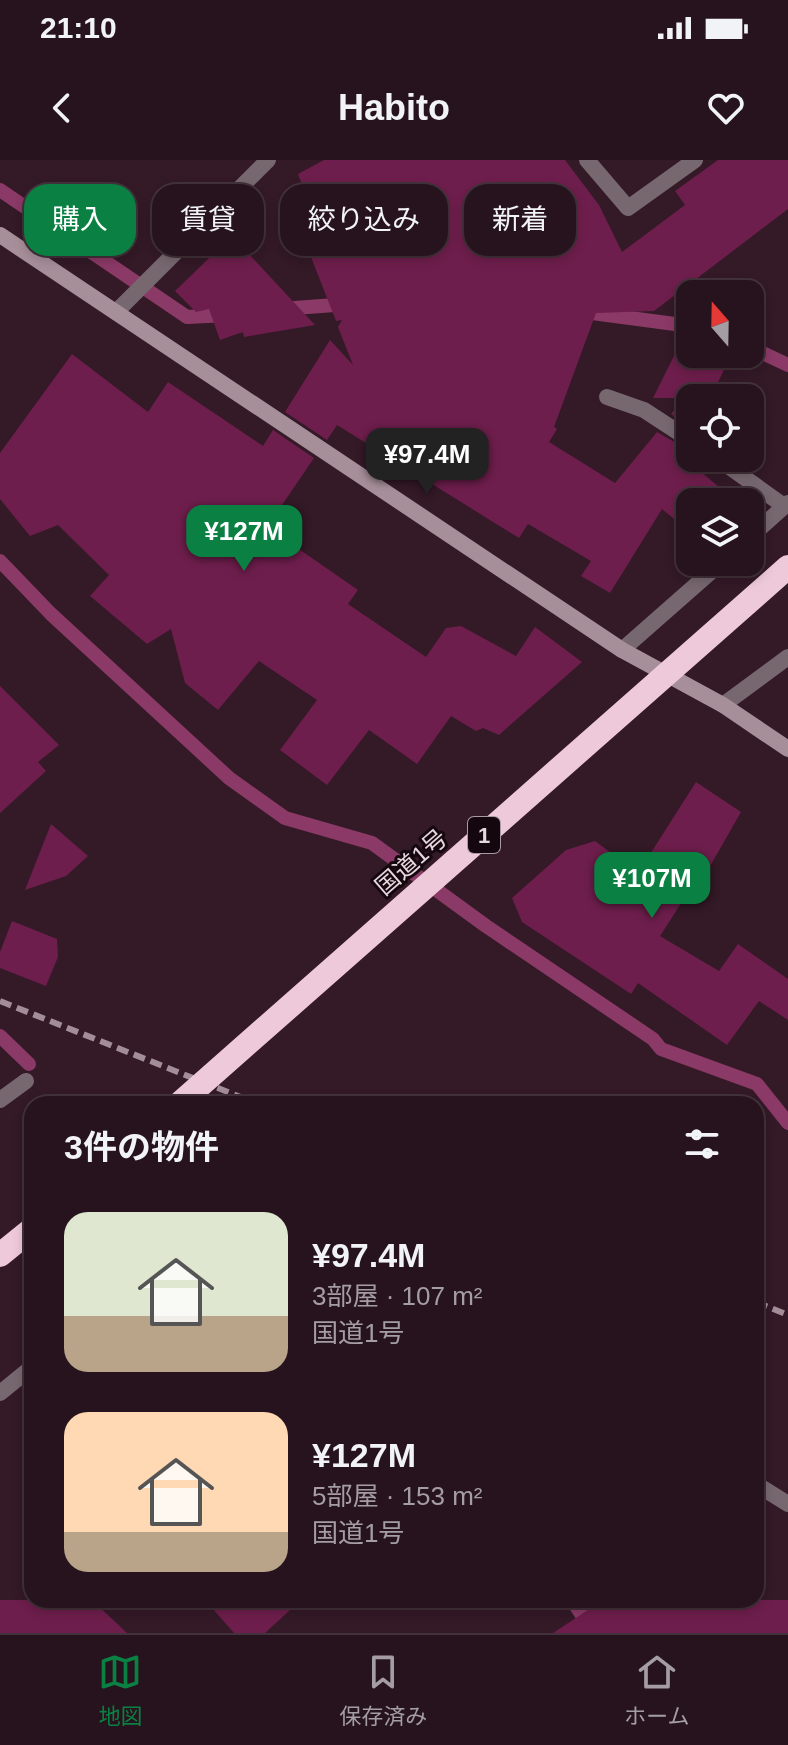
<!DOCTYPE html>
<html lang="ja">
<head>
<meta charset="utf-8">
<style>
	body { margin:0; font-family:Helvetica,"Noto Sans JP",sans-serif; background:#33202a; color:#f1f3f6; height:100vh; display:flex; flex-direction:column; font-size:30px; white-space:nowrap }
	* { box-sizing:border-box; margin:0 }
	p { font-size:26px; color:#a49ea4 }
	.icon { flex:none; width:44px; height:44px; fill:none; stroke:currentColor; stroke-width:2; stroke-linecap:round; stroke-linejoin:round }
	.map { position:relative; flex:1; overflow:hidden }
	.panel { position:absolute; left:24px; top:936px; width:740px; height:512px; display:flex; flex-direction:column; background:#27131d; border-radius:24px; box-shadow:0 4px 12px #0003,0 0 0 2px #43323b }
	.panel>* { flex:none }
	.banner { position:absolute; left:24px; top:24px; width:740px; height:72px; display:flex; gap:16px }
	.needle { width:52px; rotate:340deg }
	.tools { position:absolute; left:676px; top:120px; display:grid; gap:16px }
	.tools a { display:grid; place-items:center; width:88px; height:88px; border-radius:16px; background:#27131d; box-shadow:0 4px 12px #0003,0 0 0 2px #43323b; font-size:40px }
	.price { position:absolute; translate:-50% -68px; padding:0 18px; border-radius:16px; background:#0b8043; color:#fff; font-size:26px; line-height:52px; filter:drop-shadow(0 2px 4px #0008) }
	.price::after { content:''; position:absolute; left:50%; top:48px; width:24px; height:18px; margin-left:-12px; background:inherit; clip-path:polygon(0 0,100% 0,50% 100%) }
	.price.current { background:#222; color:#fff }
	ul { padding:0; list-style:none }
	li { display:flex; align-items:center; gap:24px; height:200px; padding:0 40px }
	li span { display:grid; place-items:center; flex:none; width:224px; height:160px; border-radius:24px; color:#555 }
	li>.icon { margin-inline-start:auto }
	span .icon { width:96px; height:96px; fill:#fffc; stroke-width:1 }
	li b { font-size:34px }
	h2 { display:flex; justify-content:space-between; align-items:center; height:96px; padding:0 40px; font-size:34px }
	.tag { padding:0 28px; border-radius:24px; background:#27131d; box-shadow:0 4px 12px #0003,0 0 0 2px #43323b; font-size:28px; line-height:72px }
	.tag.current { background:#0b8043; color:#fff }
	.status { display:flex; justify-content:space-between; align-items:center; height:56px; padding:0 40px; background:#27131d; direction:ltr }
	.status svg { height:22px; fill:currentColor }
	header { display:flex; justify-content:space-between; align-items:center; height:104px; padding:0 40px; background:#27131d; font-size:36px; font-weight:600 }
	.tab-bar { display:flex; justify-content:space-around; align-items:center; height:112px; border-top:2px solid #43323b; background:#27131d; font-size:22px; color:#a49ea4 }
	.tab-bar a { display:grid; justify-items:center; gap:4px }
	.tab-bar .current { color:#0b8043 }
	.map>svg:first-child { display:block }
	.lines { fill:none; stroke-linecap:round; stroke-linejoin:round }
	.stream { stroke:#8b3966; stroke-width:14 }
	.building { fill:#6e1e4c }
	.lane { stroke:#77686f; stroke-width:16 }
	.street { stroke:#77686f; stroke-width:16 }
	.secondary { stroke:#a78f9a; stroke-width:16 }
	.highway { stroke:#eec9da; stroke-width:24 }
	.rail { stroke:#a38e98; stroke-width:6; stroke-dasharray:12 6; stroke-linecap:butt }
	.highway-bridge { stroke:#eec9da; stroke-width:24 }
	.labels { text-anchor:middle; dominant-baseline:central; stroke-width:6; stroke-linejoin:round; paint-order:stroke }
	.shield { fill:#14080e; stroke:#a999a0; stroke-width:2 }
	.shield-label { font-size:22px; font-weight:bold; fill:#e9d7df }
	.street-label { font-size:24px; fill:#e9d7df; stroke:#14080e }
</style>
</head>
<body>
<div class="status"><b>21:10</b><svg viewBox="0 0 49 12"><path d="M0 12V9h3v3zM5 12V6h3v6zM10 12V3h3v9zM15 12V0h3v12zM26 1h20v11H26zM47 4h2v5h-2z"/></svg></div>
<header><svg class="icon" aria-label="back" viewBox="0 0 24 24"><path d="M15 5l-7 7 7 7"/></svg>Habito<svg class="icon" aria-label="heart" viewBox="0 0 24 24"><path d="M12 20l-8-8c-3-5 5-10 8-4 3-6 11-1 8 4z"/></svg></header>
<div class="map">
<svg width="788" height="1473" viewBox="0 0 788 1473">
	<rect width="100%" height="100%" fill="#341927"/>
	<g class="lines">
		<g class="stream">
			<path d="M0,30L187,157L228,155"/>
			<path d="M281,149L348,144"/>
			<path d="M577,151L690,166"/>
			<path d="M750,187L788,205"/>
			<path d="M0,401L51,454L229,618L285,658L372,683L486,766L653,879L661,889L757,924L788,963"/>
			<path d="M0,876L29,904"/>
			<path d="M572,1440L594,1473"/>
		</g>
	</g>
	<g class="building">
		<path d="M324,0H565L599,45L622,92L685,45L675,31L718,0H788V49L654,151L596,153L554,267L557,269L549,282L615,323L657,272L690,291V303L737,342H690V372L662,349L610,433L581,416L591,401L528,364L519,378L337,265L327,280L285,252L330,180L353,205L338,167L342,160L336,161L293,51L309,42L298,14Z"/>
		<path d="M232,76L315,165L244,177L243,172L220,180L209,149L196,152L175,131Z"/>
		<path d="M72,194L148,252L168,222L263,286L273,270L314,298L267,367L358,430L348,444L426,497L446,468L461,466L516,496L535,467L582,502L499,575L483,568L476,571L451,556L417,604L369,570L327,625L280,590L317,540L259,501L218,550L185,523L171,469L147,484L90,436L109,415L58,365L30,376L0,339V293Z"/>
		<path d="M675,194H732L710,238H690V267L671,254L684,238H653Z"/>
		<path d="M0,526L59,585L38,602L46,611L0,653Z"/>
		<path d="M696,622L741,652L709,708L705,706L660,776L719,811L738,784L788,819V860L759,841L727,885L638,823L631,834L522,762L512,738L566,690L595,681L638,713Z"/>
		<path d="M51,664L88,696L66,716L25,730Z"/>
		<path d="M12,761L57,779L58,797L46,826L0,808V792Z"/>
		<path d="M0,1440H92L127,1473H0Z"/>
		<path d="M205,1440H301L265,1473H234Z"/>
		<path d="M603,1440H788V1473H553Z"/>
	</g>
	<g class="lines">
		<g class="lane">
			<path d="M607,237L644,250L690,280"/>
			<path d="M717,298L784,346"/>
		</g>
		<g class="street">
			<path d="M587,0L628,48L695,0"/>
			<path d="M116,152L268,0"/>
			<path d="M750,377L788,343"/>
			<path d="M622,490L722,402"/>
			<path d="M723,545L788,497"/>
			<path d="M0,940L26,921"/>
			<path d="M0,1233L32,1207"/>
			<path d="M756,1324L788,1344"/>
		</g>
		<path class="secondary" d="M0,75L622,490L723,545L788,589"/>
		<path class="highway" d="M0,1095L32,1069"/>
		<g class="rail">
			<path d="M0,841L258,944"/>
			<path d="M756,1142L788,1155"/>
		</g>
		<path class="highway-bridge" d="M179,944L788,407"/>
	</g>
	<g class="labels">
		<rect class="shield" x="468" y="657" width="32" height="36" rx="6"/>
		<g class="shield-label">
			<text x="484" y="675">1</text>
		</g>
		<g class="street-label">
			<text transform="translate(411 702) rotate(-41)">国道1号</text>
		</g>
	</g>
</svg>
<div class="tools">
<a><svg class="needle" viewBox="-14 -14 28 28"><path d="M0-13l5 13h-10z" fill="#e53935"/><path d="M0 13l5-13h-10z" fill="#a49ea4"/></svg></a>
<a><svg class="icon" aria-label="locate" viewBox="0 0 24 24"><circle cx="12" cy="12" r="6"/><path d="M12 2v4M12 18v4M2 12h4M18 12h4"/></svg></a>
<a><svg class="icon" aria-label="layers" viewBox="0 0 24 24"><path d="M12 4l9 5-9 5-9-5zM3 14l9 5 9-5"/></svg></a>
</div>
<b class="price current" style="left:427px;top:336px">¥97.4M</b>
<b class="price" style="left:244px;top:413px">¥127M</b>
<b class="price" style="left:652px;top:760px">¥107M</b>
<div class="banner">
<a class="tag current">購入</a>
<a class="tag">賃貸</a>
<a class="tag">絞り込み</a>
<a class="tag">新着</a>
</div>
<section class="panel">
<h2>3件の物件<svg class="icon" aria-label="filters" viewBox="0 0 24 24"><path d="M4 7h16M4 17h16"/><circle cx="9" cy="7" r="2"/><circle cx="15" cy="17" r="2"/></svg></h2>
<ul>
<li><span style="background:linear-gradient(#dfe7d0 65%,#b9a48a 0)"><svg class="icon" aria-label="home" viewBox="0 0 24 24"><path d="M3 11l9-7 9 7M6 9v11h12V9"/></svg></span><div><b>¥97.4M</b><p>3部屋 · 107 m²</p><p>国道1号</p></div></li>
<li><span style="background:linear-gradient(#ffd9b3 75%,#b9a48a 0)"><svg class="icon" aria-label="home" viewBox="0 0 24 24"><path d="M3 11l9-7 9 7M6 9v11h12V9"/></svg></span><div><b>¥127M</b><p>5部屋 · 153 m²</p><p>国道1号</p></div></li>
</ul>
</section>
</div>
<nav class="tab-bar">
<a class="current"><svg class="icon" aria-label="map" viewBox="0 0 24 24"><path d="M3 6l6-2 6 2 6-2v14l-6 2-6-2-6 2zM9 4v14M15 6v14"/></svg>地図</a>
<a><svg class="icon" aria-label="saved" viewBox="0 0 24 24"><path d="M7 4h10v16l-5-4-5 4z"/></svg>保存済み</a>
<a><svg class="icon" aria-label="home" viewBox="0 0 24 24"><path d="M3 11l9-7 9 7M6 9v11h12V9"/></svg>ホーム</a>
</nav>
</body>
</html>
